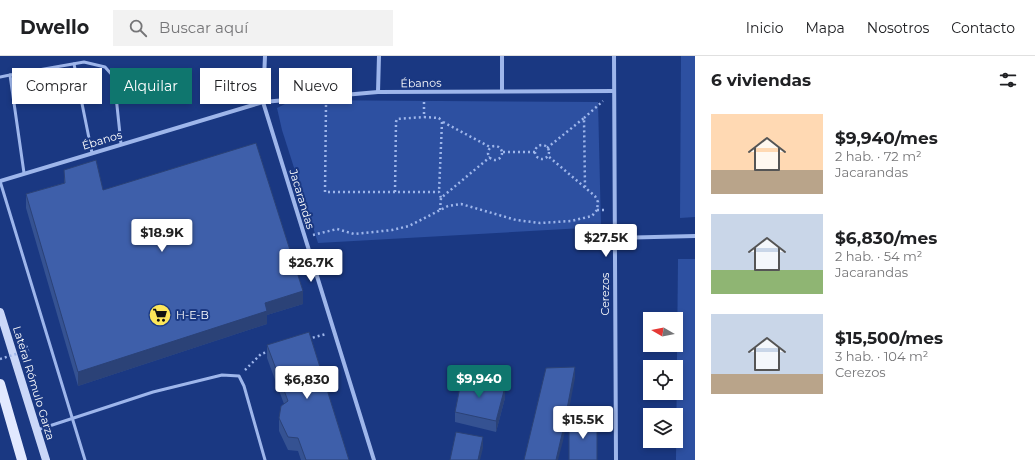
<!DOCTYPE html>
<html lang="es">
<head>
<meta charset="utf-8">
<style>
	body { margin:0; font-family:Montserrat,sans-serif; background:#f2f2f2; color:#202124; height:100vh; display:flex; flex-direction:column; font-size:15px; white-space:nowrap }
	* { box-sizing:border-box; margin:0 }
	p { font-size:13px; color:#757577 }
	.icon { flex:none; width:22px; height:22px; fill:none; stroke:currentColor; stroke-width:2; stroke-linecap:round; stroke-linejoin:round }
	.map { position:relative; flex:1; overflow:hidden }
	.drawer { display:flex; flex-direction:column; background:#fff; width:340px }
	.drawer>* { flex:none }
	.banner { position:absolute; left:12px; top:12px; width:380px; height:36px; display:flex; gap:8px }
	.needle { width:26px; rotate:279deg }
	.tools { position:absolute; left:643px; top:256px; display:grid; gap:8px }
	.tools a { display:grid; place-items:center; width:40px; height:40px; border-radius:0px; background:#fff; box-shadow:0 2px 6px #0003; font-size:20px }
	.price { position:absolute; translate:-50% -34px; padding:0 9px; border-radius:4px; background:#fff; color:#222; font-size:13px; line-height:26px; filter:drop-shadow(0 1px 2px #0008) }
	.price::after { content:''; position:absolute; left:50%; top:24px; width:12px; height:9px; margin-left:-6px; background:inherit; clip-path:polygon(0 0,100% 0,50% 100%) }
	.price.on { background:#0f766e; color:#fff }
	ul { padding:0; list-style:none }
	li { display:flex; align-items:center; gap:12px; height:100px; padding:0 16px }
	li span { display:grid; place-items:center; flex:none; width:112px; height:80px; border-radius:0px; color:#555 }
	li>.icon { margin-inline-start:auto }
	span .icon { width:48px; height:48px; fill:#fffc; stroke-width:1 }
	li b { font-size:17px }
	h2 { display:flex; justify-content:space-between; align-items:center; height:48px; padding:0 16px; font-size:17px }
	.pill { padding:0 14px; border-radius:0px; background:#fff; box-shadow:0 2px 6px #0003; font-size:14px; line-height:36px }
	.pill.on { background:#0f766e; color:#fff }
	header { display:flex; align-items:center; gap:24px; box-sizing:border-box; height:56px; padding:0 20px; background:#fff; border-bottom:1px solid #e0e0e0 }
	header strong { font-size:19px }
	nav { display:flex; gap:22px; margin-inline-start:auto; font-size:14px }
	.search { width:280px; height:36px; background:#f2f2f2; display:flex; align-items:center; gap:10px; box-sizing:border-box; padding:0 14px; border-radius:0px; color:#757577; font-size:15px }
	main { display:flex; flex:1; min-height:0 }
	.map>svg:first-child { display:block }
	.green { fill:#2d50a1 }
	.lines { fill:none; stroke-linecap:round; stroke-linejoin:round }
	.path { stroke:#9eb6eb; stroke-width:2.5; stroke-dasharray:2 3; stroke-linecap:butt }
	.lane { stroke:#9eb6eb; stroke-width:3 }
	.street { stroke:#9eb6eb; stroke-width:4 }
	.secondary { stroke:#cad7f8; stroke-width:8 }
	.primary { stroke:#e2e9ff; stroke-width:10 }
	.path-bridge { stroke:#9eb6eb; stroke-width:2.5; stroke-dasharray:2 3; stroke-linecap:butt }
	.wall { fill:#355292 }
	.shaded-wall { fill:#2b4277 }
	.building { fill:#3e5faa; stroke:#2b4277 }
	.labels { text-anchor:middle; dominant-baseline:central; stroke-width:4; stroke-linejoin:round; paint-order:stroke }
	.street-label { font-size:11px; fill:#fff; stroke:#1a3882 }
	.poi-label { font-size:11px; fill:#fff; stroke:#1a3882; text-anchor:start }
</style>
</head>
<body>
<header>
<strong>Dwello</strong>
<div class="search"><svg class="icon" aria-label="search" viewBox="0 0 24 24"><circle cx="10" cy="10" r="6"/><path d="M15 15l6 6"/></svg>Buscar aquí</div>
<nav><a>Inicio</a><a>Mapa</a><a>Nosotros</a><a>Contacto</a></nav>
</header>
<main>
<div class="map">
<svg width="695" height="404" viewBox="0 0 695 404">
	<rect width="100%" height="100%" fill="#1a3882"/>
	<g class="green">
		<path d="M681,0H695V161L680,162Z"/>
		<path d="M293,44L598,46L601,171L318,187L282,74L277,52Z"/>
		<path d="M678,203H695V404H676Z"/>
	</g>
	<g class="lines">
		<g class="path">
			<path d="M424,46V61L439,62L442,66L439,136"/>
			<path d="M326,49L325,136H439L441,142L490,101"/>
			<path d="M584,62L603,45"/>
			<path d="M443,66L490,91"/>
			<circle cx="542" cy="96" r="7"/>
			<circle cx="495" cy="97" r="7"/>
			<path d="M547,92L584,62L585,131"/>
			<path d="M503,96H535"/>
			<path d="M395,136L396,66L397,63L424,61"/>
			<path d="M440,154L441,142"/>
			<path d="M597,154H606"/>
			<path d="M313,179L337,173L354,178L392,174L409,170L448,150L461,148L516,164L540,167L571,165L592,160L597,154L598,146L595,140L548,100"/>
			<path d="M308,283L326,278"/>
			<path d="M23,286L29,294"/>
			<path d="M245,314L261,298L270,295"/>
		</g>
		<g class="lane">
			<path d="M74,8L92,97"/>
			<path d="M0,21L10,19"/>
			<path d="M24,117L10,19L84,6L105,11L114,21L121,88"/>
			<path d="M0,125L85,404"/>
			<path d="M37,374L153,336L222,319L239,320L244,330L265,404"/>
		</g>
		<g class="street">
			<path d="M265,0L263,46L374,404"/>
			<path d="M614,0L616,404"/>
			<path d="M502,35V0"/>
			<path d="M378,36L379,0"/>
			<path d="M0,125L263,46L378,36L614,35"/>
			<path d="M614,182L695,180"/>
		</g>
		<path class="secondary" d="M0,256L46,404"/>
		<path class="primary" d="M0,328L22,404"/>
		<path class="path-bridge" d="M0,303L29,294"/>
	</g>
	<g class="wall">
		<path d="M64,114L103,134L303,248L267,259V268L78,330L26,152V138L64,127Z"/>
		<path d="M267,289L349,404H301L298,395L288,394L279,375V362L284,348L267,302Z"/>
		<path d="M505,342L496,376L455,366V356Z"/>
	</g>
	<g class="shaded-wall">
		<path d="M303,235V248L267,259V268L78,330V316L265,247Z"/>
		<path d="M575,311V322L563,385L558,404H556Z"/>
		<path d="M505,331V342L496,376V365Z"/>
		<path d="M483,381V392L480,404H478Z"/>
	</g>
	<g class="building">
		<path d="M256,87L303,235L265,247L267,255L78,316L26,138L65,127L64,114L96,104L103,134Z"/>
		<path d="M309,276L349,404H306L298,382L288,381L279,362L281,350L288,345L267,289Z"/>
		<path d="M575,311L563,374L556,404H524L546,312Z"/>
		<path d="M462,321L505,331L496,365L455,356Z"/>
		<path d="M597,364V404H569V366Z"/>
		<path d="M456,376L483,381L478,404H450Z"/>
	</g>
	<defs>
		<g id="supermarket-disc" transform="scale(1.15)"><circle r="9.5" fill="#fde65a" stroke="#1a3882"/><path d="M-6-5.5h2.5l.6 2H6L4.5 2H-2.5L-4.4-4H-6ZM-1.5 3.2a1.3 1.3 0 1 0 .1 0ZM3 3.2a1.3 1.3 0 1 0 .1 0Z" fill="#111"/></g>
	</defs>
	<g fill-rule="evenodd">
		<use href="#supermarket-disc" x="160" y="259"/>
	</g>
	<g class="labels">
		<g class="street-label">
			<text transform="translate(421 27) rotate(-1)">Ébanos</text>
			<text transform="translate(102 84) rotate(-17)">Ébanos</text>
			<text transform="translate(302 143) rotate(73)">Jacarandas</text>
			<text transform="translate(605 238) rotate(-90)">Cerezos</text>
			<text transform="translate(34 327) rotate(73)">Lateral Rómulo Garza</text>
		</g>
		<g class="poi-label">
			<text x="176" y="259">H-E-B</text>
		</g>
	</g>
</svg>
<div class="tools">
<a><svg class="needle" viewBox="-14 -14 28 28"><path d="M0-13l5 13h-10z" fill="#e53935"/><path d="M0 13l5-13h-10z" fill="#757577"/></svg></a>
<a><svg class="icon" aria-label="locate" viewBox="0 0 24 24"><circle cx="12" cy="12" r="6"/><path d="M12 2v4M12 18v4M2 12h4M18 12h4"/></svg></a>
<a><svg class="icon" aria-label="layers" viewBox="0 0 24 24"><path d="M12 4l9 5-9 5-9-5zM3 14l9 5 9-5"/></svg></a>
</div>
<b class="price" style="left:162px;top:197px">$18.9K</b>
<b class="price" style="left:606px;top:202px">$27.5K</b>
<b class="price" style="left:311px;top:227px">$26.7K</b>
<b class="price on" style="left:479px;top:343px">$9,940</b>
<b class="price" style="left:307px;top:344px">$6,830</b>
<b class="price" style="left:583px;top:384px">$15.5K</b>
<div class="banner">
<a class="pill">Comprar</a>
<a class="pill on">Alquilar</a>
<a class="pill">Filtros</a>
<a class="pill">Nuevo</a>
</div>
</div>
<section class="drawer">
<h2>6 viviendas<svg class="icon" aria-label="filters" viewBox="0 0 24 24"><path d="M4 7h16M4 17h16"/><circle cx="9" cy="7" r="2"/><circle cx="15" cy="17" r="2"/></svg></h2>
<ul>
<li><span style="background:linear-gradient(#ffd9b3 70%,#b9a48a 0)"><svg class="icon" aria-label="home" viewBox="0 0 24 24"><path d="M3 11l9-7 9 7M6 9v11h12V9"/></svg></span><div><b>$9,940/mes</b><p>2 hab. · 72 m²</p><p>Jacarandas</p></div></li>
<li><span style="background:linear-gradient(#c9d6e8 70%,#8fb573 0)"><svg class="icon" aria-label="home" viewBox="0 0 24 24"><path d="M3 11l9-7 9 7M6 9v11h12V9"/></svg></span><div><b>$6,830/mes</b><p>2 hab. · 54 m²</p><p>Jacarandas</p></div></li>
<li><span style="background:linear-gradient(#c9d6e8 75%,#b9a48a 0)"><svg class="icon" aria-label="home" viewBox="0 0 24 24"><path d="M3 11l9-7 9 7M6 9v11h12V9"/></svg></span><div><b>$15,500/mes</b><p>3 hab. · 104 m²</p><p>Cerezos</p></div></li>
</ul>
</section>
</main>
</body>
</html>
